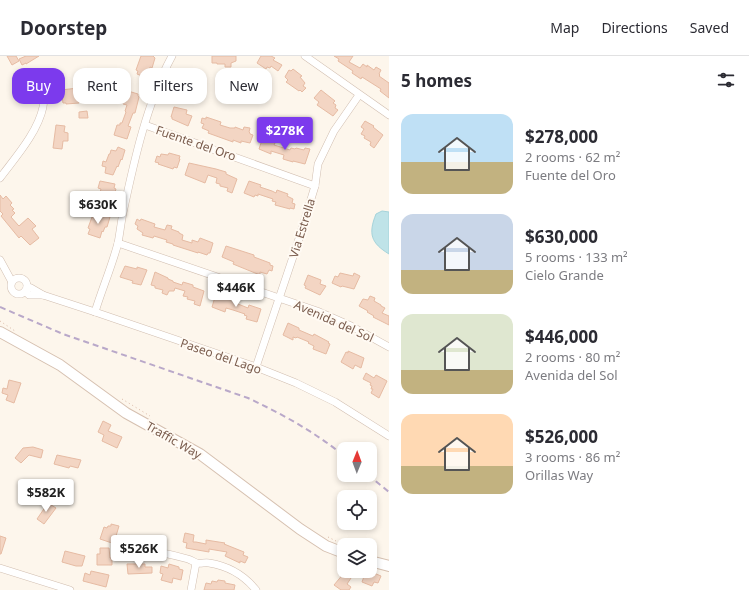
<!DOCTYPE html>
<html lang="en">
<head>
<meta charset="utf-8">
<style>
	body { margin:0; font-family:"Noto Sans",sans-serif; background:#f7f7f7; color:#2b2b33; height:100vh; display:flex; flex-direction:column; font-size:15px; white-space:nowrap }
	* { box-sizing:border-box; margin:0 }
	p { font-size:13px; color:#7c7c81 }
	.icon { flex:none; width:22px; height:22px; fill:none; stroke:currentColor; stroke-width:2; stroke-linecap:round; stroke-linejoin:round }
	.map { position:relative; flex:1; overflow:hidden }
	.sheet { display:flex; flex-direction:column; background:#fff; width:360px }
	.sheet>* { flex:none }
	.top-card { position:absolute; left:12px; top:12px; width:317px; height:36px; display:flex; gap:8px }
	.needle { width:26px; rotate:1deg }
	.tools { position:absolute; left:337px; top:386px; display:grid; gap:8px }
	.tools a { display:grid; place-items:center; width:40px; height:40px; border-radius:8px; background:#fff; box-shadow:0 2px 6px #0003; font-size:20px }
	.price { position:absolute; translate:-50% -34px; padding:0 9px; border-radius:4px; background:#fff; color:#222; font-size:13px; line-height:26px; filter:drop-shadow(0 1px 2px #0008) }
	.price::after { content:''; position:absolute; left:50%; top:24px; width:12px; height:9px; margin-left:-6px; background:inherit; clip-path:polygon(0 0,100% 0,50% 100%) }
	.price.on { background:#7c3aed; color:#fff }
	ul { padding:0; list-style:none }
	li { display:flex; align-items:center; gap:12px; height:100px; padding:0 12px }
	li span { display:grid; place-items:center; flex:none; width:112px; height:80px; border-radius:12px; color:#555 }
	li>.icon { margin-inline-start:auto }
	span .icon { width:48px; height:48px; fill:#fffc; stroke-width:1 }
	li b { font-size:17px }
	h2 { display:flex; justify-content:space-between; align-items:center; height:48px; padding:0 12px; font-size:17px }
	.pill { padding:0 14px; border-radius:12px; background:#fff; box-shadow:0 2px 6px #0003; font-size:14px; line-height:36px }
	.pill.on { background:#7c3aed; color:#fff }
	header { display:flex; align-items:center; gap:24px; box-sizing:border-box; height:56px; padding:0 20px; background:#fff; border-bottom:1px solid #e1e1e2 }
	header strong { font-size:19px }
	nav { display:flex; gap:22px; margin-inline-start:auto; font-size:14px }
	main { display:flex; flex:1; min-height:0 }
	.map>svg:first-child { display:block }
	.water { fill:#bfe3e8; stroke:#a5d3da }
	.building { fill:#f3d5c3; stroke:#e6bba3 }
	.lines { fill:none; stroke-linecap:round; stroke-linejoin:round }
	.street-casing { stroke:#d1beb0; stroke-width:8 }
	.secondary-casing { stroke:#d6c0b0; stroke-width:12 }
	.path { stroke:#d9b8a5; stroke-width:1; stroke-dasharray:1 3; stroke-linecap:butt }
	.street { stroke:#fff; stroke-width:7 }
	.secondary { stroke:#fff; stroke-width:10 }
	.rail { stroke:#b9a8c9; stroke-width:2; stroke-dasharray:6 4; stroke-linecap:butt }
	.labels { text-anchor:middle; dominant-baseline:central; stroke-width:4; stroke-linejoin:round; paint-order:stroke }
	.street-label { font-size:12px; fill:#7a5c4d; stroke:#fffaf3 }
</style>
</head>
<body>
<header>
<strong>Doorstep</strong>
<nav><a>Map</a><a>Directions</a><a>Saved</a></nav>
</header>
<main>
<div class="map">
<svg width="389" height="534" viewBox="0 0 389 534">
	<rect width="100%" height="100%" fill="#fdf6ec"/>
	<path class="water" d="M382,155L389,156V198C371,187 368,178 376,158Z"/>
	<g class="building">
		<path d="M7,0H16L19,5L12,9Z"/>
		<path d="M26,0H39L26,8V7L22,9L19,3Z"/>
		<path d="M141,0H153L155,2L152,12L150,11L147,18L143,17L142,20L137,18L138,15L136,14Z"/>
		<path d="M212,0H236V5L231,7V11H225V8H217V7H212Z"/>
		<path d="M261,0H271L275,2L273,4L282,9L278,15L271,10L270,12L267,11L266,13L257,7Z"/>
		<path d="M334,0H353L349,6L360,12L363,8L367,11V9L374,14L376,11L381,14L379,18L380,19L379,20L389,27V42L380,35L381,33L362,21L361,23L352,17L353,15L338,5L339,3Z"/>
		<path d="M293,13L302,20L300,21L305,27L303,30L306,32L302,36L300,34L299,35L286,26L288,24L285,21L286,19L289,14L291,15Z"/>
		<path d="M78,32L79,47L66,48V47H63L61,34Z"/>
		<path d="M321,34L335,45L333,47L336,49L335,52L338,54L333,60L317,49L319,46L314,42Z"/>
		<path d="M128,35L138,38V40L139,41L135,57H133L128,70L131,71L127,83L114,79L117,69H120V67H122L126,56L125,55L127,49L123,48Z"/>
		<path d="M174,51L187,54L186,58L192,60L188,70L172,63V61H171Z"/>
		<path d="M87,55L88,62H79V56Z"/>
		<path d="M206,61L221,66L220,69L230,72H235V71L243,74L244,71L250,72L249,76L250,77V78L253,79L250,87L241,85V87L233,84V86L208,77L209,75L202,72L204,68L201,67L202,62L206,63Z"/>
		<path d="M365,65L374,70L373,71L383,79L374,92L370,89L371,86L364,82L365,80L361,78L364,73L361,71Z"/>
		<path d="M56,69L65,70L64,76L68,77V85H63L62,93L53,92Z"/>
		<path d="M263,81L273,84L272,86L275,87L274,89L290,94L291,92L295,93L296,92L304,94L305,92L310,93L305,108L293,105V106L283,103L284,99L271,95V98L259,93Z"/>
		<path d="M118,91L125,94L122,104L121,103L118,111L117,110L113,119L105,117L106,111L102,110L103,105L106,106L109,98H110L111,94L116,95Z"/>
		<path d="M169,97L180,100L179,103H180L177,112L174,111L173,113L158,108L159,107L155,106L157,100L160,101L161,98L168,99Z"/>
		<path d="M189,107L216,113L226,116V118L237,123L232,137L227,135L228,132L220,130V128L216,127L217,122L208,119L205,127L185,119Z"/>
		<path d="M100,125L115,128L114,132L116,133L115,136H116L112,150L100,147L102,140H99L101,133L98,132Z"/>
		<path d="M249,125L261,129L260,131L272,135L276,137L277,134L288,138L287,140L293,143L292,147L295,148L294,153L290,152V153L275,149L276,146L272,145L273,143L258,138V140L255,139L254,141L244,137Z"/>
		<path d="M0,139L3,143L6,140L12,147L10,149L14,153L12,154L15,157L11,161L18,169L19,170L28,162L36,170L32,173L39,182L30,189L21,180L19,182L1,160L3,158L0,155Z"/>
		<path d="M94,157L110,161L107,171H105L103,176L102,175L100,182L88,178L90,173L88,172L92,161H93Z"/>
		<path d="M137,163L140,165L141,163L155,168L154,171L165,174L167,169L172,170L171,173L179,176V177L183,179L182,184L192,187V184L198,186L200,182L213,187L210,197H208L207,199L198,196V197L173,189V188L166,186L167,184L154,180L153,182L142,179L143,177L137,173L138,170L135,168Z"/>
		<path d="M226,190L254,199V201L270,207V209L273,210L272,215L269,214L267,218L260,216V219L233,208L234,206L222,201Z"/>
		<path d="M125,210L137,213V211L147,214L141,229L132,227L133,225L120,221Z"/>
		<path d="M155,216L168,222V223L173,225V226L182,229L183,226L193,229V231L204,235L200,250L194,248L195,245L187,243L188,241L183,240L185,235L175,232L174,235H169L167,239L162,237L163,234L155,232V230L151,229Z"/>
		<path d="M340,217L353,220L354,217L360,220L354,233L342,230L341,231L332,227L335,220L338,221Z"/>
		<path d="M308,219L321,224L320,228L326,230L320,239L305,232L306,230L304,229Z"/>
		<path d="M218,239L234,244L233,246L248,252L249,249L261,253L257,266L246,263L247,260L244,259L245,258L233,254L226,252L225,256L212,251L215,241H217Z"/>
		<path d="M370,240L375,242L374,245L381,249V250L385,252L382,257L389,260V269L373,261L374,260L367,256L368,255L359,250L363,243L368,244Z"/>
		<path d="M288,267L299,272V274L313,280L314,278L329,286L328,287L330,288L326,298L313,293L314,290L308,287L309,286L297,281L296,282L293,281V284L283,279Z"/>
		<path d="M348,295L364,302L361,312L355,309L353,313L341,306L346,296L348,297Z"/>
		<path d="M366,317L374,322L376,319L387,325L379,342L371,337L373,333H371L372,330L370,329L371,327L363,323Z"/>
		<path d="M9,324L21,327L14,347L6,344L8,339L2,337L3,332L7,333Z"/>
		<path d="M103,365L111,369L108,375L122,381L117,392L102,385L104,379L98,376Z"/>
		<path d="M33,391L43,394L41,402L29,399L21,407L15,402L23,392Z"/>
		<path d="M57,399L81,404L78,412L70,410L69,412L54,408Z"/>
		<path d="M48,447L56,452L44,468L37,463Z"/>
		<path d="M111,468L119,470L116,480H118L115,488L100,483L104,471L107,472L108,470H111Z"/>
		<path d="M185,477L194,479L193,486H196L206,488V484L225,487L224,488L244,496L243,499L248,501L245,507L240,505V507L225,500L227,496L209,493V496L186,492L187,487L183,486Z"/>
		<path d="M0,480L6,482L1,498H0Z"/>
		<path d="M100,492H109L110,502H112V509H97V498H100Z"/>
		<path d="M65,495L85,500L82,510H76L62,506Z"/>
		<path d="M127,508H145V511H152V517L128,518Z"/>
		<path d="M169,508L179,511V513L183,514L181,524L173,522L172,527L161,524L163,518L160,517L161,510L168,512Z"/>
		<path d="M91,515L109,519L106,531L83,525L85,517L90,519Z"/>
		<path d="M366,515H369L381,520L378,527L374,526L372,530L362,526Z"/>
		<path d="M344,517L351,522L347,528L351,531L349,534H341L334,529Z"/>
		<path d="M218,524L225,525V527L235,529L234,534H204L206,527L211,528L212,525L217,526Z"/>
	</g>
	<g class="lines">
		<g class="street-casing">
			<g id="street">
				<path d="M305,0L389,59"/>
				<path d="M145,69L315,130"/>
				<path d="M0,122C15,102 38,76 43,51C45,40 44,30 43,20"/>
				<path d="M118,187L317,255L351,270L389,291"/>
				<path d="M0,204L12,226"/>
				<circle cx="19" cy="230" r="8"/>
				<path d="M27,231L31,232L43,239"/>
				<path d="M25,235L29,239H43L95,256L256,311L296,327L335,346L389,380"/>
				<path d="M95,256C102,233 112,210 118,187C120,177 121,166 123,157C134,105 147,46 172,0"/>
				<path d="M256,311L297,189L315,130L318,108L334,75L359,39"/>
				<path d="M131,492C150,494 170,498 188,503C191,504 194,506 197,507C201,508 205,506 209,507C228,510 244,519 256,534"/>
				<path d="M0,512L70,534"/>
				<path d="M191,534L196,507"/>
			</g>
		</g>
		<g class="secondary-casing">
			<g id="secondary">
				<path d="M0,276L60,309L126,357L200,398L300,473L326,490L344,497"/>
				<path d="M370,505L389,510"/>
			</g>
		</g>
		<g class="path">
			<path d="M0,265L15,275"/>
			<path d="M122,343L150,360"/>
			<path d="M328,481L336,485"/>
		</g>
		<use href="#street" class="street"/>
		<use href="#secondary" class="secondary"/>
		<g class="rail">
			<path d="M0,251L63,278L248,342C282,358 315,376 344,400"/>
			<path d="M368,419L389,436"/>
		</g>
	</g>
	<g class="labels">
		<g class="street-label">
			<text transform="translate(196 87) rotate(19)">Fuente del Oro</text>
			<text transform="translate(302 172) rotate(-73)">Via Estrella</text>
			<text transform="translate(334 265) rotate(24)">Avenida del Sol</text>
			<text transform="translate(221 300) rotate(19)">Paseo del Lago</text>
			<text transform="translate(174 384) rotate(30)">Traffic Way</text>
		</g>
	</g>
</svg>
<div class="tools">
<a><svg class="needle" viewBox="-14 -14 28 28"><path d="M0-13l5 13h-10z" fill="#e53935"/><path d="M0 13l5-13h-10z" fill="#7c7c81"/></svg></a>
<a><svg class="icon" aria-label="locate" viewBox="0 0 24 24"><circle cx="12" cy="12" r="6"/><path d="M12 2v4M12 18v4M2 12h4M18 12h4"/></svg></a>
<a><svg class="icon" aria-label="layers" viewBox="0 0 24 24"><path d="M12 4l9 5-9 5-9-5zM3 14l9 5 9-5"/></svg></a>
</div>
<b class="price on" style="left:285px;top:95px">$278K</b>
<b class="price" style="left:98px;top:169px">$630K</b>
<b class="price" style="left:236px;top:252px">$446K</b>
<b class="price" style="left:46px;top:457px">$582K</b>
<b class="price" style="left:139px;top:513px">$526K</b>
<div class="top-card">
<a class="pill on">Buy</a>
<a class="pill">Rent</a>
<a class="pill">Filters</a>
<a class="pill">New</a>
</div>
</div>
<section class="sheet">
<h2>5 homes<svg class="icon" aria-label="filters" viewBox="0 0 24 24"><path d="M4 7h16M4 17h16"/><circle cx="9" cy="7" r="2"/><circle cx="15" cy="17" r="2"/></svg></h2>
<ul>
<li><span style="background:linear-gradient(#bfe0f5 60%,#c2b280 0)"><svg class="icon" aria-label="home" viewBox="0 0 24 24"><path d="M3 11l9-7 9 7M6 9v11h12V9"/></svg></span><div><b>$278,000</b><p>2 rooms · 62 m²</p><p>Fuente del Oro</p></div></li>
<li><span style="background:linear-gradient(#c9d6e8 70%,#c2b280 0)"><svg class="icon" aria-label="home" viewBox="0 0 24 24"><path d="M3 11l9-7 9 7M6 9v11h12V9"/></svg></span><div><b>$630,000</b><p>5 rooms · 133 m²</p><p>Cielo Grande</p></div></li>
<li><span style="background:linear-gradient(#dfe7d0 70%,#c2b280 0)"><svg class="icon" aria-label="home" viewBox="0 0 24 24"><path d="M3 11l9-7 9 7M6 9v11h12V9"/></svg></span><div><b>$446,000</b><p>2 rooms · 80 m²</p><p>Avenida del Sol</p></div></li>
<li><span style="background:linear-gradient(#ffd9b3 65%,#c2b280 0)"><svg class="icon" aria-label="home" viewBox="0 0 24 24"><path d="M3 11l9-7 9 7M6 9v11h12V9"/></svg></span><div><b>$526,000</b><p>3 rooms · 86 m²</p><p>Orillas Way</p></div></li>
</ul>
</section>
</main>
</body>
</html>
